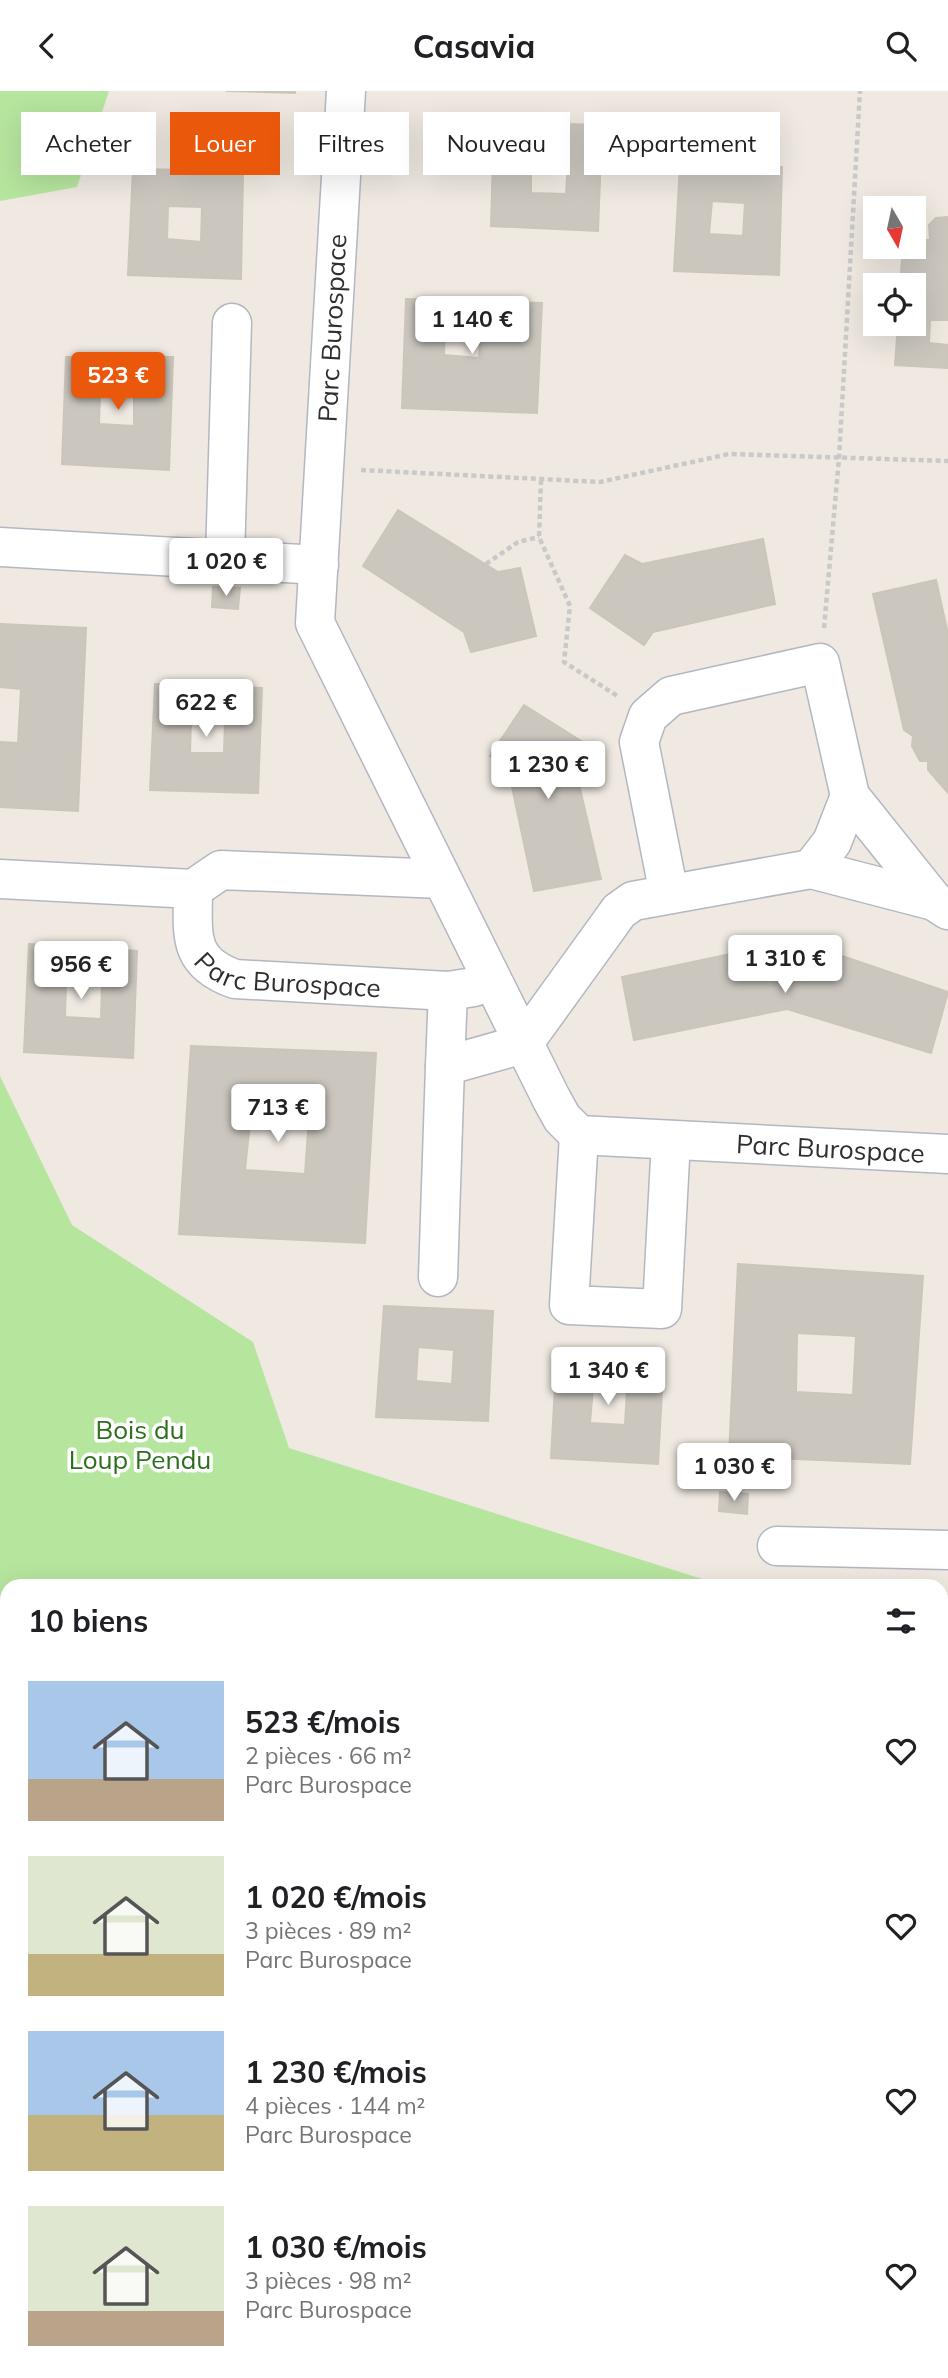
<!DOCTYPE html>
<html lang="fr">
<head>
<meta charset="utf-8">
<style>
	body { margin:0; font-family:Mulish,sans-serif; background:#f2f2f2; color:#202124; height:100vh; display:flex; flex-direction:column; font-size:26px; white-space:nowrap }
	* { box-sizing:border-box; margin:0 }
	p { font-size:23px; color:#757577 }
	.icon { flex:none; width:38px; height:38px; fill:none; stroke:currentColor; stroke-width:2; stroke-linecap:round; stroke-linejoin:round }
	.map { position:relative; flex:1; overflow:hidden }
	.details { position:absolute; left:0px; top:1488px; width:948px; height:800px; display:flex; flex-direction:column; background:#fff; border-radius:21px 21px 0 0; box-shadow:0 7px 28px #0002 }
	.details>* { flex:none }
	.guide { position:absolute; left:21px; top:21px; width:906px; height:63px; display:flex; gap:14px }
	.needle { width:46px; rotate:171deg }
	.tools { position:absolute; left:863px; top:105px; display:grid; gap:14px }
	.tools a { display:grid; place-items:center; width:63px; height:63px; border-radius:0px; background:#fff; box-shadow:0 7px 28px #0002; font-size:35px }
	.price { position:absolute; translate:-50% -60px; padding:0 16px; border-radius:7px; background:#fff; color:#222; font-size:23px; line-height:46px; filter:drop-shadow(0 2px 4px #0008) }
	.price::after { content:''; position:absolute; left:50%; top:42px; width:21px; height:16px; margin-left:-10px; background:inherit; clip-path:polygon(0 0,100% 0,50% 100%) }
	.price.selected { background:#ea580c; color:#fff }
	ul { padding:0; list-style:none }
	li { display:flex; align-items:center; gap:21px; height:175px; padding:0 28px }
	li span { display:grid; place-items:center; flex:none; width:196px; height:140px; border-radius:0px; color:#555 }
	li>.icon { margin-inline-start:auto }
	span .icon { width:84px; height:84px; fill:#fffc; stroke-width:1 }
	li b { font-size:30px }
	h2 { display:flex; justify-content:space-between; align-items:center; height:84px; padding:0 28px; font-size:30px }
	.chip { padding:0 24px; border-radius:0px; background:#fff; box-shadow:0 7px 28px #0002; font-size:24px; line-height:63px }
	.chip.selected { background:#ea580c; color:#fff }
	header { display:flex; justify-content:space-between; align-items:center; height:91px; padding:0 28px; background:#fff; font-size:32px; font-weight:700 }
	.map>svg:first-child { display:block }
	.green { fill:#b6e59e }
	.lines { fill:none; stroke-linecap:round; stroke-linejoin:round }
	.stream { stroke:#75cff0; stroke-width:10 }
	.building { fill:#cbc7bf; stroke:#cbc5ba; stroke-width:2; fill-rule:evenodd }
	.minor-casing { stroke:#b4b7c1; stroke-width:41 }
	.path { stroke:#c9c9c9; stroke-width:4.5; stroke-dasharray:5 3.5; stroke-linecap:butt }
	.minor { stroke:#fff; stroke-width:38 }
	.labels { text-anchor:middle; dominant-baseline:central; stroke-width:7; stroke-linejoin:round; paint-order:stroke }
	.street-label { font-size:26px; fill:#2e2e2e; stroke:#fff }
	.park-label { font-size:26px; fill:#2c6e1b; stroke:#fff }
</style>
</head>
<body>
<header><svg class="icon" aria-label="back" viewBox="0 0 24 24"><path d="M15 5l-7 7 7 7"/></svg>Casavia<svg class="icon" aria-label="search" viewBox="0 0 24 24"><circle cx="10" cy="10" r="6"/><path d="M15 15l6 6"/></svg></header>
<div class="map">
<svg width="948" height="2287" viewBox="0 0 948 2287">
	<rect width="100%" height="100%" fill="#efe9e1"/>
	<g class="green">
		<path d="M0,0H109L77,96L0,110Z"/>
		<path d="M0,985L72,1134L253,1251L289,1357L721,1494H7V2280H942V1779H948V2287H0Z"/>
	</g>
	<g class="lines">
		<g class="stream">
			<path d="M0,1921L7,1924"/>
			<path d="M668,2280L684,2287"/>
		</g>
	</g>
	<g class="building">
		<path d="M226,0H295V2Z"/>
		<path d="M494,31L602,34L598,140L491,135ZM531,67L568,68L566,103L531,102Z"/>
		<path d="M680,74L782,76L779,184L674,180ZM712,110L745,112L743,145L709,143Z"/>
		<path d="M133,78L243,80L241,188L128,184ZM168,115L202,116L201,151L167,148Z"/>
		<path d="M948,126V229H930L929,252L948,254V277L895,274L898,233H914V194H900L903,156H914V149H930L929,134L936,127Z"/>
		<path d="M406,208L542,212L537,322L402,317ZM445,226L482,228L479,267L444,264Z"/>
		<path d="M66,266H173L169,379L62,373ZM100,301L134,302V335L99,333Z"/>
		<path d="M398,419L498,481L520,477L536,545L471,561L464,541L363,475Z"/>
		<path d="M763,448L775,513L653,541L644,554L590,517L625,464L642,473Z"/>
		<path d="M936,489L948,543V702L928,679V670H920L912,655L913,645L904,639L873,503Z"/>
		<path d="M213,496L240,497L238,518L212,516Z"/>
		<path d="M0,533L86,537L78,720L0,716V651L18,652L21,598L0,596Z"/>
		<path d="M155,593L262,597L258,702L150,699ZM191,629H225L224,662H190Z"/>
		<path d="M524,614L581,650L572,663L601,788L534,800L508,677L490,665Z"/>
		<path d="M29,853L137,860L133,967L24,961ZM66,893L102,894L101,928L65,926Z"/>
		<path d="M781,854H794L801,861L816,856L948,901L931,962L787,918L634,949L622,886L763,856L772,860Z"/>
		<path d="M191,955L376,962L365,1152L179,1143ZM251,1022L309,1025L305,1083L245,1079Z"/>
		<path d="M738,1173L923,1185L910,1373L729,1365ZM797,1242L856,1245L853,1304L796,1301Z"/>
		<path d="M384,1215L493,1220L488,1330L376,1326ZM418,1256L454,1259L452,1293L416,1290Z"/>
		<path d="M557,1259L664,1264L658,1373L551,1367ZM593,1297L627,1298L625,1334L590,1332Z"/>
		<path d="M720,1401L748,1403L747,1423L719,1420Z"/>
		<rect x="942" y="1551" width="6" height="160"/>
	</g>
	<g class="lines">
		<g class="minor-casing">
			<g id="minor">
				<path id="s1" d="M346,0L315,532L551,1007L562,1027L579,1044L948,1063"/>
				<path d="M0,456L319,474"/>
				<path d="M225,467L232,232"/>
				<path d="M811,778L832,751L850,705"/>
				<path id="s2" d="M0,788L193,798C193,842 186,871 235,888L448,900L474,896"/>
				<path d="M193,798L221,779L442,788"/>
				<path d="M669,803L639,651L648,625L671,605L820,572L850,705L934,810"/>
				<path d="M448,900L445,975L523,953L609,834L619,820L633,810L811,778L934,810L948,819"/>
				<path d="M579,1044L569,1214L662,1218L671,1049"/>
				<path d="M438,1186L445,975"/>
				<path d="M777,1455L948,1459"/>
				<path d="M0,1989L7,1991"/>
			</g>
		</g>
		<g class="path">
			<path d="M361,379L600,391L729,363L948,370"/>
			<path d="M541,389L539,446L570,515L564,571L619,606"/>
			<path d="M486,473L518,451L539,446"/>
			<path d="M824,537L839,367L860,0"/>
		</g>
		<use href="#minor" class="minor"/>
	</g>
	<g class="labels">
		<g class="street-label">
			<text transform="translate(332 237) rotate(-87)">Parc Burospace</text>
			<text stroke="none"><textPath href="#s2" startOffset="355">Parc Burospace</textPath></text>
			<text stroke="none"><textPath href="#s1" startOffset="1362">Parc Burospace</textPath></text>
		</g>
		<g class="park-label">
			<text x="140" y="1338">Bois du<tspan x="140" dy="30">Loup Pendu</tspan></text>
		</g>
	</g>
</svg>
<div class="tools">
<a><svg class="needle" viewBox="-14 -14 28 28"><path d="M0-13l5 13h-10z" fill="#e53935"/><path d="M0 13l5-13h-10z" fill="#757577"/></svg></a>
<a><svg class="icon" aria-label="locate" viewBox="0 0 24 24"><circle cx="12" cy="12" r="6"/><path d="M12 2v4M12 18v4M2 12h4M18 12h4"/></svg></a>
</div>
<b class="price" style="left:472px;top:265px">1 140 €</b>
<b class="price selected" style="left:118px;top:321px">523 €</b>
<b class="price" style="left:226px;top:507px">1 020 €</b>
<b class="price" style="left:206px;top:648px">622 €</b>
<b class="price" style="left:548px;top:710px">1 230 €</b>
<b class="price" style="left:785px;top:904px">1 310 €</b>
<b class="price" style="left:81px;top:910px">956 €</b>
<b class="price" style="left:278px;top:1053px">713 €</b>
<b class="price" style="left:608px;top:1316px">1 340 €</b>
<b class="price" style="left:734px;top:1412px">1 030 €</b>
<div class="guide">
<a class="chip">Acheter</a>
<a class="chip selected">Louer</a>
<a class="chip">Filtres</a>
<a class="chip">Nouveau</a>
<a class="chip">Appartement</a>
</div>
<section class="details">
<h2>10 biens<svg class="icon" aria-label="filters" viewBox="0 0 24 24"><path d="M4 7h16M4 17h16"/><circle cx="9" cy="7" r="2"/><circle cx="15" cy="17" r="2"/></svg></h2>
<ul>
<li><span style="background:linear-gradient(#a9c7e8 70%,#b9a48a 0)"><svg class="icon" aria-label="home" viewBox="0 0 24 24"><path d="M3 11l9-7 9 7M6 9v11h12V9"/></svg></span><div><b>523 €/mois</b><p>2 pièces · 66 m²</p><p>Parc Burospace</p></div><svg class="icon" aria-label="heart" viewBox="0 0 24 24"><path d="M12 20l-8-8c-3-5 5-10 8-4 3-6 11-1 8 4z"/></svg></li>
<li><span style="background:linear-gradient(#dfe7d0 70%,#c2b280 0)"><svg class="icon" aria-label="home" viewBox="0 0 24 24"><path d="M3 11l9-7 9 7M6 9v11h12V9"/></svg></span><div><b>1 020 €/mois</b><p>3 pièces · 89 m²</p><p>Parc Burospace</p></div><svg class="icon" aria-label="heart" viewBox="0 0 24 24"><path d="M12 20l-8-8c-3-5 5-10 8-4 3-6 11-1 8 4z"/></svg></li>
<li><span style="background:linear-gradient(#a9c7e8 60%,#c2b280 0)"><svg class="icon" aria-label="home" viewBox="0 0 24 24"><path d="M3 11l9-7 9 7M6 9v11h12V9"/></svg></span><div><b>1 230 €/mois</b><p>4 pièces · 144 m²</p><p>Parc Burospace</p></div><svg class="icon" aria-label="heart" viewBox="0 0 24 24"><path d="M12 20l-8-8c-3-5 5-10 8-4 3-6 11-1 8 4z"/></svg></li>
<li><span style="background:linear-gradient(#dfe7d0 75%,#b9a48a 0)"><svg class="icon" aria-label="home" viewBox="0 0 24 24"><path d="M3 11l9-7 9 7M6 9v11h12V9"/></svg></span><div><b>1 030 €/mois</b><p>3 pièces · 98 m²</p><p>Parc Burospace</p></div><svg class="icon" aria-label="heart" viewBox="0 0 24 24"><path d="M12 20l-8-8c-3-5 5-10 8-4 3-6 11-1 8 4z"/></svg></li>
</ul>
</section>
</div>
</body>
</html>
